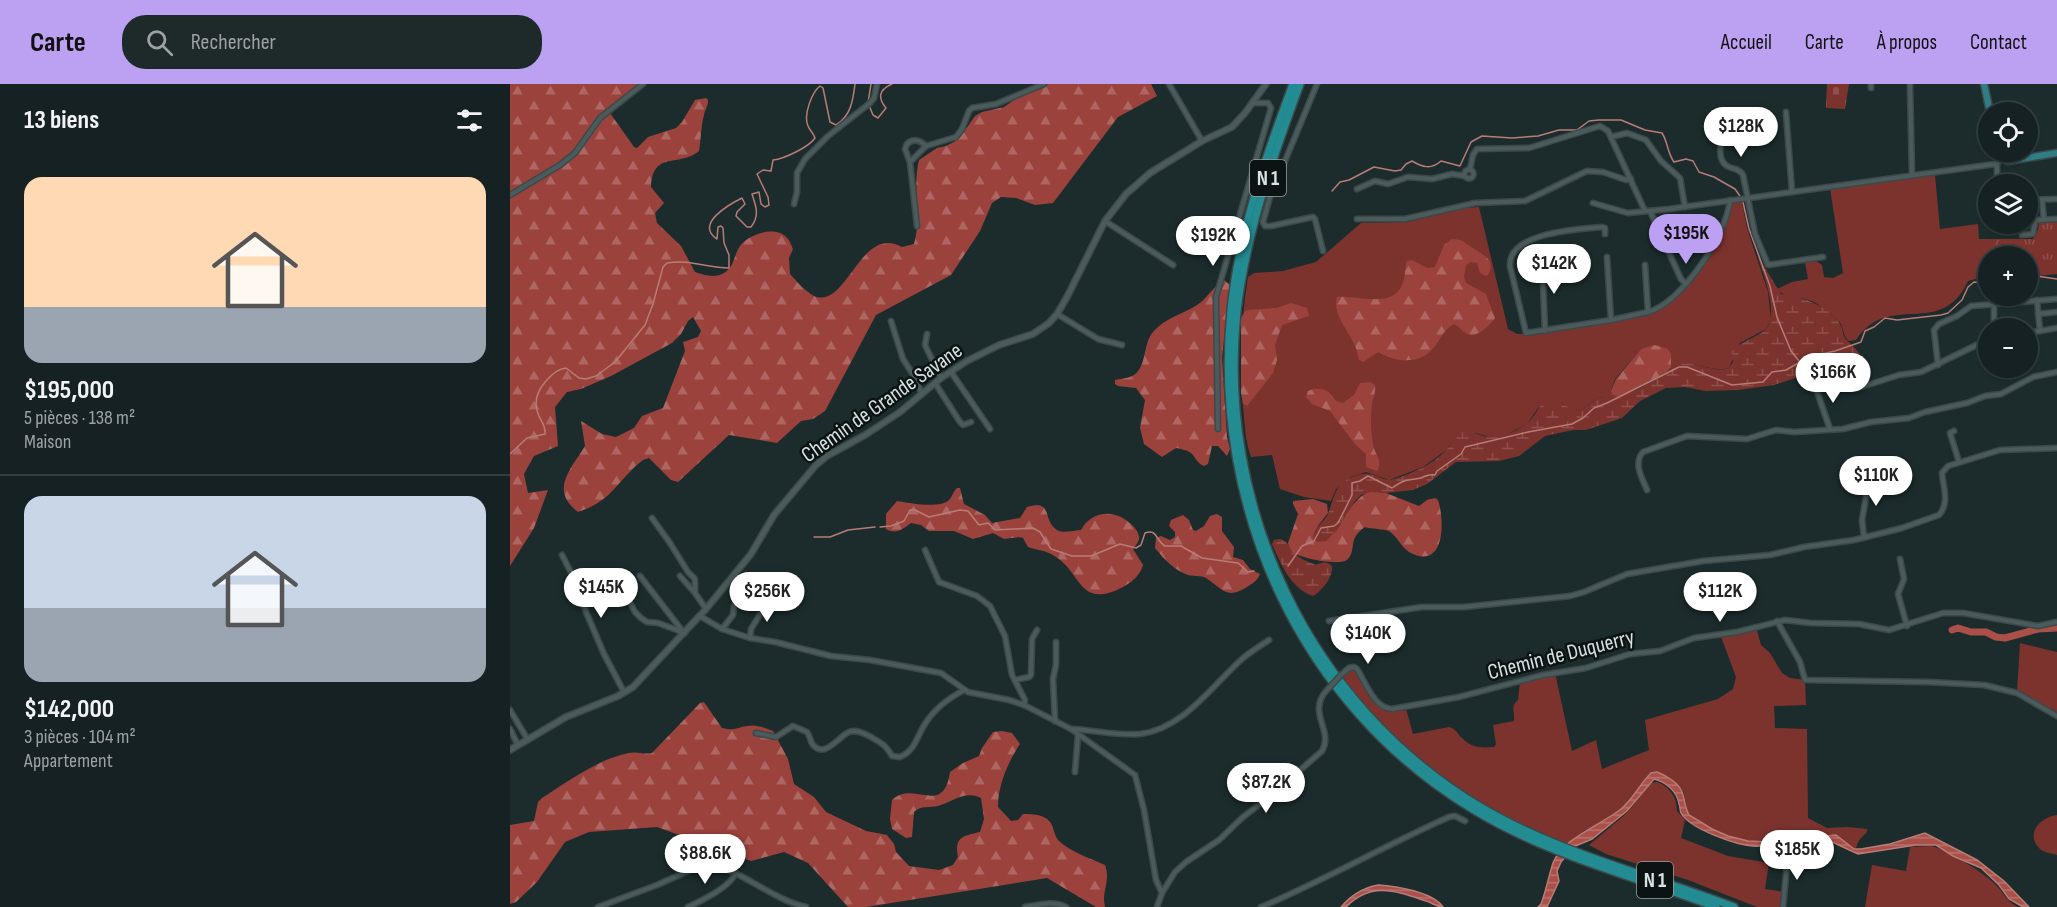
<!DOCTYPE html>
<html lang="fr">
<head>
<meta charset="utf-8">
<style>
	body { margin:0; font-family:"Sofia Sans Condensed",sans-serif; background:#1e292a; color:#f1f3f6; height:100vh; display:flex; flex-direction:column; font-size:22px; white-space:nowrap }
	* { box-sizing:border-box; margin:0 }
	p { font-size:20px; color:#9da3a5 }
	.icon { flex:none; width:33px; height:33px; fill:none; stroke:currentColor; stroke-width:2; stroke-linecap:round; stroke-linejoin:round }
	.map { position:relative; flex:1; overflow:hidden }
	.drawer { display:flex; flex-direction:column; background:#152122; width:510px }
	.drawer>* { flex:none }
	.buttons { position:absolute; left:1468px; top:18px; display:grid; gap:12px }
	.buttons a { display:grid; place-items:center; width:60px; height:60px; border-radius:50%; background:#152122; box-shadow:0 2px 4px #0004,0 0 0 2px #343e40; font-size:30px }
	.price { position:absolute; translate:-50% -51px; padding:0 14px; border-radius:21px; background:#fff; color:#222; font-size:20px; line-height:39px; filter:drop-shadow(0 2px 3px #0008) }
	.price::after { content:''; position:absolute; left:50%; top:36px; width:18px; height:14px; margin-left:-9px; background:inherit; clip-path:polygon(0 0,100% 0,50% 100%) }
	.price.on { background:#bca0f2; color:#111 }
	ul { padding:0; list-style:none }
	li { display:grid; align-content:center; gap:12px; height:318px; padding:0 24px }
	li+li { border-top:2px solid #343e40 }
	li span { display:grid; place-items:center; height:186px; border-radius:18px; color:#555 }
	li>.icon { margin-inline-start:auto }
	span .icon { width:108px; height:108px; fill:#fffc; stroke-width:1 }
	li b { font-size:26px }
	h2 { display:flex; justify-content:space-between; align-items:center; height:72px; padding:0 24px; font-size:26px }
	header { display:flex; align-items:center; gap:36px; box-sizing:border-box; height:84px; padding:0 30px; background:#bca0f2; color:#111 }
	header strong { font-size:28px }
	nav { display:flex; gap:33px; margin-inline-start:auto; font-size:21px }
	.search { width:420px; height:54px; background:#1e292a; display:flex; align-items:center; gap:15px; box-sizing:border-box; padding:0 21px; border-radius:24px; color:#9da3a5; font-size:22px }
	main { display:flex; flex:1; min-height:0 }
	.map>svg:first-child { display:block }
	.grass { fill:#7c332e }
	.forest { fill:url(#forest-firs) }
	.wetland { fill:url(#wetland-marsh) }
	.cemetery { fill:url(#cemetery-stones) }
	.park { fill:url(#park-tufts) }
	.water { fill:url(#water-rules); stroke:#b87c77; stroke-width:1.5 }
	.lines { fill:none; stroke-linecap:round; stroke-linejoin:round }
	.stream { stroke:#b87c77; stroke-width:1.5 }
	.river { stroke:#ab5049; stroke-width:7 }
	.minor-casing { stroke:#3c494a; stroke-width:7 }
	.tertiary-casing { stroke:#3c494a; stroke-width:8 }
	.primary-casing { stroke:#3c494a; stroke-width:9 }
	.trunk-casing { stroke:#3c494a; stroke-width:10 }
	.minor { stroke:#4b5b5c; stroke-width:4 }
	.tertiary { stroke:#4b5b5c; stroke-width:5 }
	.primary { stroke:#2d7f85; stroke-width:6 }
	.trunk { stroke:#238b92; stroke-width:7 }
	.minor-bridge-casing { stroke:#3c494a; stroke-width:7; stroke-linecap:butt }
	.minor-bridge { stroke:#4b5b5c; stroke-width:4 }
	.labels { text-anchor:middle; dominant-baseline:central; stroke-width:5; stroke-linejoin:round; paint-order:stroke }
	.shield { fill:#0c1313; stroke:#9aa3a3; stroke-width:1.5 }
	.shield-label { font-size:21px; font-weight:bold; fill:#d7e1e1 }
	.street-label { font-size:22px; fill:#d7e1e1; stroke:#0c1313 }
</style>
</head>
<body>
<header>
<strong>Carte</strong>
<div class="search"><svg class="icon" aria-label="search" viewBox="0 0 24 24"><circle cx="10" cy="10" r="6"/><path d="M15 15l6 6"/></svg>Rechercher</div>
<nav><a>Accueil</a><a>Carte</a><a>À propos</a><a>Contact</a></nav>
</header>
<main>
<section class="drawer">
<h2>13 biens<svg class="icon" aria-label="filters" viewBox="0 0 24 24"><path d="M4 7h16M4 17h16"/><circle cx="9" cy="7" r="2"/><circle cx="15" cy="17" r="2"/></svg></h2>
<ul>
<li><span style="background:linear-gradient(#ffd9b3 70%,#9aa5b1 0)"><svg class="icon" aria-label="home" viewBox="0 0 24 24"><path d="M3 11l9-7 9 7M6 9v11h12V9"/></svg></span><div><b>$195,000</b><p>5 pièces · 138 m²</p><p>Maison</p></div></li>
<li><span style="background:linear-gradient(#c9d6e8 60%,#9aa5b1 0)"><svg class="icon" aria-label="home" viewBox="0 0 24 24"><path d="M3 11l9-7 9 7M6 9v11h12V9"/></svg></span><div><b>$142,000</b><p>3 pièces · 104 m²</p><p>Appartement</p></div></li>
</ul>
</section>
<div class="map">
<svg width="1547" height="823" viewBox="0 0 1547 823">
	<defs>
		<pattern id="forest-firs" width="22" height="20" patternUnits="userSpaceOnUse" patternTransform="scale(1.5)"><rect width="22" height="20" fill="#9c423c"/><path d="M5 1l3.5 6h-7zM16 11l3.5 6h-7z" fill="#ad6661"/></pattern>
		<pattern id="wetland-marsh" width="20" height="14" patternUnits="userSpaceOnUse" patternTransform="scale(1.5)"><rect width="20" height="14" fill="#7c332e"/><path d="M1 5h8M5 5V1M11 12h8M15 12V8" fill="none" stroke="#8e504c"/></pattern>
		<pattern id="cemetery-stones" width="16" height="16" patternUnits="userSpaceOnUse" patternTransform="scale(1.5)"><rect width="16" height="16" fill="#7c332e"/><path d="M2 7V4a2 2 0 0 1 4 0v3zM10 15v-3a2 2 0 0 1 4 0v3z" fill="#8e504c"/></pattern>
		<pattern id="park-tufts" width="24" height="20" patternUnits="userSpaceOnUse" patternTransform="scale(1.5)"><rect width="24" height="20" fill="#7c332e"/><path d="M3 7l-1-3M5 7V3M7 7l1-3M15 17l-1-3M17 17v-4M19 17l1-3" fill="none" stroke="#8e504c"/></pattern>
		<pattern id="water-rules" width="6" height="5" patternUnits="userSpaceOnUse" patternTransform="scale(1.5)"><rect width="6" height="5" fill="#ab5049"/><path d="M0 2.5h6" fill="none" stroke="#b9716c"/></pattern>
	</defs>
	<rect width="100%" height="100%" fill="#1c2c2d"/>
	<g class="grass">
		<path d="M1425,91L1430,145L1468,140L1469,155H1485V172H1479V195L1472,193L1458,197C1431,256 1379,206 1346,256L1339,257C1333,252 1334,247 1331,240C1325,232 1312,223 1304,218C1293,212 1275,215 1267,205L1282,198L1298,195L1295,178L1306,177L1312,181L1314,193L1323,194L1333,189L1320,104Z"/>
		<path d="M1232,118L1237,144L1258,208L1261,236L1256,245L1230,259L1219,284C1201,290 1178,272 1161,284V269L1158,265H1131L1105,295L1101,307L1102,311L1110,313L1101,315L1088,313L1070,327L1061,326L1052,319L1030,321L1017,340L994,352L982,354L966,349L946,353L935,367L913,383L879,396L856,388L841,393L826,405L821,417L794,413L770,405L762,371L741,373C735,357 735,340 733,323C729,279 731,236 738,193L744,189L773,187L806,178L851,139L898,138L954,124L969,123L998,245L1007,250H1018L1144,226L1163,213L1201,167L1219,120Z"/>
		<path d="M1246,543L1251,561L1260,569L1272,589L1280,594L1295,596L1296,621L1264,622L1265,644L1297,645L1298,734L1317,744L1338,743L1357,745V748L1349,756L1346,764L1344,765L1326,751L1306,753L1281,751L1258,758L1238,757L1218,752L1202,745L1179,731C1175,723 1176,715 1173,707C1168,697 1151,687 1140,689L1112,724L1086,741L1074,747L1055,762L981,725L918,683L870,642L832,595L841,586H845L865,618L875,627L896,625L903,650L939,643C946,645 946,648 951,653C961,664 970,664 984,663L986,660L983,641L1004,637C1005,627 1000,623 1008,616L1010,598L1045,589L1062,667L1086,656L1092,685L1139,666L1135,636L1208,615L1223,605L1226,593L1210,550Z"/>
		<path d="M1510,559L1547,568V632L1507,609Z"/>
		<path d="M1147,698C1160,703 1167,713 1167,727L1175,736L1171,754L1218,772L1259,779L1255,805L1274,808L1272,823H1247L1178,796L1096,770L1079,761L1117,729L1141,699Z"/>
		<path d="M1547,731V771C1541,769 1534,769 1529,764C1515,749 1531,733 1547,731Z"/>
		<path d="M1421,762C1436,765 1474,789 1485,800C1494,809 1496,817 1508,823H1355L1362,781L1396,787L1400,763Z"/>
	</g>
	<g class="forest">
		<path d="M0,0H129L101,24L100,29L124,63L127,64L138,53L166,44L172,38L185,16L196,14L198,16C198,23 195,25 194,31C191,41 191,56 189,67C168,84 143,66 141,103L154,119L145,129L147,139L171,162L185,188C194,191 203,194 212,190C225,184 223,172 230,162C238,151 264,141 276,153C280,156 281,161 283,165L279,174L280,190C287,198 295,207 304,212C337,226 350,140 392,163L404,160C412,132 402,104 409,76L427,64L436,62L444,58L451,52L465,32L472,28L494,23L527,0H641L647,12L608,33L543,119L525,121L506,114L491,113L482,119L470,147L441,191L366,231L315,327L303,335L291,337L267,359L219,351L168,398L161,396L139,374L133,376C107,396 103,417 68,428C39,406 61,385 75,362L71,337L92,350L106,353L124,344L132,332L153,324L175,267L173,258L188,253L191,247L183,233L178,237L171,250L162,259L101,292L71,305L57,308L45,323L48,362L24,372L14,390L18,409L38,406L24,444L0,482Z"/>
		<path d="M942,155C952,155 957,160 964,165C975,172 986,176 978,191L976,192L970,189L967,179L961,178L956,181L954,193L956,199L976,210L985,234C980,241 966,256 956,249C951,247 950,242 944,240C934,245 932,253 925,262C911,281 887,279 868,268L853,278L849,276C848,271 847,266 845,262C839,246 822,231 827,213C847,211 882,225 892,201C896,194 894,185 897,177L902,176L917,184L925,183L934,161Z"/>
		<path d="M714,196L720,201L712,273L717,353L720,365L717,372L708,362H702L698,380L694,382C680,375 690,368 666,364L652,373L634,360L630,344L635,316L626,304L608,302L605,300V296C610,295 619,294 624,291C637,282 633,259 643,248C655,234 671,231 687,221C698,214 703,202 714,196Z"/>
		<path d="M781,219L797,224L799,232L772,241L765,261L767,276L763,289L737,322L733,320L731,309V234L735,227L739,226L766,224Z"/>
		<path d="M1145,261L1158,265L1161,269V284L1155,289L1110,313L1102,311L1101,307L1106,295L1131,265Z"/>
		<path d="M860,298L865,301C866,309 863,313 862,320C860,333 861,348 863,360C864,371 874,376 867,387L856,383V370L845,360L820,327L802,320L796,313L798,307C811,302 819,306 826,317L833,319L844,311L850,299Z"/>
		<path d="M447,404H450L454,420L475,431L482,439L510,434L517,423C544,415 532,437 547,446C553,450 564,446 571,446C582,426 605,425 621,440C624,443 628,447 629,452C630,457 626,461 623,465L633,481C630,492 621,499 611,504C567,526 572,485 541,470C534,466 526,466 518,463L513,454L509,453L494,455L483,449L463,455L444,447H419L411,441L401,439C393,445 386,451 376,445V430L387,417C398,419 431,425 439,416C442,413 443,408 447,404Z"/>
		<path d="M860,407L876,409L909,422L917,416L925,414L928,416C935,437 935,488 899,468C891,463 887,452 879,447C873,445 862,445 855,443C837,455 847,465 838,475C831,483 790,474 782,468C779,465 779,463 778,459L788,430L783,420V417L803,415L817,420L818,429L807,443L826,447C836,432 843,415 860,407Z"/>
		<path d="M707,430L712,433V447L724,463L723,473L733,476L740,485L750,490C747,497 743,499 737,503C716,516 713,505 696,494C691,491 684,493 678,491C664,486 654,475 645,464L646,454L651,452L660,456L665,453V448L659,442L661,436L673,431L679,436L683,446L686,447L694,442L700,432Z"/>
		<path d="M194,618L212,644C225,647 225,644 237,642C246,640 255,644 263,647L278,675L284,700L304,713L316,728L356,747L377,751L384,760L386,768L399,782L429,786L443,781L448,773C444,753 453,752 470,748L474,735L471,714C454,706 443,718 428,722C419,724 411,721 404,728L402,753L396,754L382,745L380,735L382,716C404,695 433,734 440,688L453,679L469,672L472,664L483,648L492,647L502,649L510,660C498,678 488,701 488,723L501,737L508,736L513,730C522,730 534,730 540,738C544,743 544,751 548,756C560,768 580,774 595,781C601,798 591,807 595,823H586L537,794L356,823H338L298,779L274,768L241,777L147,743L79,748L55,758L27,798L6,818L0,820V741L24,737L28,718L32,714C57,698 90,674 119,669C127,667 134,671 142,669L190,619Z"/>
	</g>
	<g class="wetland">
		<path d="M1247,171L1271,210C1292,213 1318,221 1330,240C1333,244 1332,250 1335,254C1340,260 1346,264 1351,272L1264,301L1228,306L1196,307L1175,303L1156,304L1130,317L1112,334L1076,346H1063L1035,352L1009,372L989,377L946,378L917,400L903,406L876,409L860,408L851,411L845,417L826,447L816,457L808,458L803,455C803,444 812,440 817,432C824,417 823,402 840,394C864,382 869,399 884,395C901,390 924,380 936,366C941,361 944,352 951,349C961,345 969,352 978,353C990,355 1007,347 1016,340C1025,334 1028,322 1036,314C1050,314 1057,326 1070,327L1088,313C1111,317 1134,302 1153,291C1158,288 1163,281 1168,280C1186,276 1202,290 1219,284L1223,278L1222,267C1232,257 1243,255 1254,247C1271,233 1253,189 1247,171Z"/>
		<path d="M770,455C779,458 778,463 784,469C790,475 799,478 806,481C812,478 817,477 822,482C823,493 812,507 803,512C781,505 771,480 762,460L764,456Z"/>
	</g>
	<path class="cemetery" d="M1317,0H1339L1335,25L1316,24Z"/>
	<path class="park" d="M1529,138H1547V190L1518,193V172H1485V155H1523L1528,146Z"/>
	<g class="water">
		<path d="M1147,688C1157,692 1171,700 1173,711C1175,718 1175,724 1179,731L1202,745L1218,752L1238,757L1258,758L1281,751L1306,753L1326,751L1344,765H1351L1380,760L1415,749L1467,776L1494,797L1519,823H1513L1499,815L1489,801L1471,784L1443,772L1426,761H1406L1348,770L1322,758L1290,756L1280,758L1276,761C1265,760 1254,763 1243,762C1226,761 1180,745 1171,729C1170,728 1170,721 1169,720C1167,707 1156,698 1144,695L1117,727L1082,755L1063,763L1051,778L1047,787L1049,797L1037,823H1028L1031,820C1036,807 1039,791 1043,779C1053,754 1091,741 1111,725C1123,715 1130,700 1141,689Z"/>
		<path d="M868,801C886,802 923,808 933,823C926,823 923,819 916,817C886,807 861,797 836,823H831C841,811 853,804 868,801Z"/>
	</g>
	<g class="lines">
		<g class="stream">
			<path d="M361,0L358,19L363,31L368,34L376,24C368,14 368,6 382,0"/>
			<path d="M822,107L830,98L839,96L864,83L885,87L891,86L896,80L902,77C912,83 921,86 931,77L950,82L961,58L972,52L1002,54L1028,52L1049,46H1067L1079,37L1089,36H1111L1135,46L1152,49C1158,58 1157,68 1164,78L1176,75L1183,77L1189,88L1204,93L1225,105L1230,112"/>
			<path d="M1233,118L1239,145L1260,202L1267,233L1281,267L1289,277"/>
			<path d="M1518,195L1526,192L1547,195"/>
			<path d="M0,370L17,354L35,350C36,342 32,339 29,332C23,319 27,307 36,297C41,291 48,285 56,284L69,294L76,295L86,292L105,278L135,241L143,220L153,183L157,179C178,175 198,184 219,184V171L214,159L213,144L211,142L208,143L207,155C184,140 220,120 232,114L235,120L227,128L226,132L237,143H241C250,132 246,122 242,110L249,108L251,120L255,123L259,121L258,113L247,90L253,86L261,87L263,76C274,75 299,63 305,54C303,48 300,47 298,42C293,31 302,8 310,2L313,4L320,38L326,41C341,32 343,16 345,0"/>
			<path d="M370,443L381,442L394,437L400,426H405L419,433L450,426L458,427L469,441L478,439L485,446L523,444L530,448L541,465L562,472H581L610,460L626,464L631,461L635,449C647,444 646,457 655,462H671L692,474L728,479L738,488L744,487"/>
			<path d="M304,453H320L338,446L365,443"/>
			<path d="M778,482L792,462L804,457L811,444L824,442L828,439L842,411V399L850,397L858,392L882,404C897,394 894,397 911,394C916,392 918,390 925,391L927,387L951,370L955,363L1018,348L1062,340L1073,334L1084,324L1097,319L1169,283H1177L1222,301L1253,298L1262,288L1276,286L1299,273L1325,267L1351,258L1355,247L1364,243L1375,234L1387,236L1431,231L1438,229L1452,216L1458,203L1464,198L1479,199"/>
		</g>
		<path class="river" d="M1442,546L1448,544L1461,548H1476L1486,553L1495,554L1528,545L1547,544"/>
		<g class="minor-casing">
			<g id="minor">
				<path d="M659,0L692,57"/>
				<path d="M807,0L760,113L753,138L755,142H761L803,133L805,135L813,167"/>
				<path d="M1400,0L1402,91"/>
				<path d="M1361,4V0"/>
				<path d="M1276,28L1282,108"/>
				<path d="M1216,35C1215,47 1203,73 1217,82C1224,86 1229,84 1233,91L1245,150L1258,181L1313,173"/>
				<path d="M1101,53L1117,49L1136,56L1151,77L1170,94L1175,123"/>
				<path d="M400,78L395,65L397,60C403,54 410,56 416,62"/>
				<path d="M960,85L963,71L967,65L1019,64L1090,42L1098,47L1135,127"/>
				<circle cx="959" cy="90" r="4.5"/>
				<path d="M1487,100V80"/>
				<path d="M847,105L865,97L878,100L898,93L922,95L942,90L955,92"/>
				<path d="M0,111L50,81L65,69L90,34L133,0"/>
				<path d="M1518,116L1547,115"/>
				<path d="M1532,116L1534,136"/>
				<path d="M1083,119L1118,129L1159,125L1485,80L1493,75"/>
				<path d="M284,120L287,108V89L295,75L318,52L360,19L364,14L367,0"/>
				<path d="M1140,127L1171,195L1175,199"/>
				<path d="M847,135H895L965,119L1015,117L1077,87L1093,88L1116,96L1121,95"/>
				<path d="M595,137L663,181"/>
				<path d="M407,142L400,78L416,62L446,53L452,45L459,27L462,24L486,20L534,0"/>
				<path d="M1095,150V144L1092,143C1070,145 998,148 1000,182L1016,249L1101,236L1138,228"/>
				<path d="M1512,151L1523,150L1525,137L1527,136L1547,135"/>
				<path d="M1097,173L1101,236"/>
				<path d="M1032,176L1035,247"/>
				<path d="M1135,181L1138,228C1172,219 1217,150 1220,116"/>
				<path d="M1527,216L1530,247"/>
				<path d="M547,230L588,255L612,261"/>
				<path d="M1528,230L1547,228"/>
				<path d="M381,237L393,275L404,292L412,310"/>
				<path d="M1484,244V220"/>
				<path d="M1518,249L1547,244"/>
				<path d="M417,250L415,261L431,294"/>
				<path d="M1428,281L1424,246L1429,240L1447,232L1461,222L1547,215"/>
				<path d="M441,288L480,345"/>
				<path d="M425,299L450,338L453,341L461,338"/>
				<path d="M1305,302L1320,345"/>
				<path d="M1348,304L1389,291L1411,288L1479,255"/>
				<path d="M708,345L706,213L761,24L758,19H742"/>
				<path d="M1444,347L1440,349L1449,378"/>
				<path d="M1137,406C1132,394 1123,379 1133,368L1177,352L1237,355L1266,346L1284,348L1333,345L1361,338L1399,334L1415,328L1457,319L1475,312L1491,310L1523,293L1547,288"/>
				<path d="M142,434L160,459L178,488L185,495V509L196,525"/>
				<path d="M1354,453L1352,436L1360,391"/>
				<path d="M415,466L429,498L467,512L480,522L495,552L502,591L515,616L514,621"/>
				<path d="M52,471L68,502L76,528L94,570L114,608"/>
				<path d="M1390,475L1394,495L1388,510L1397,542"/>
				<path d="M130,492L174,549"/>
				<path d="M170,492L184,508"/>
				<path d="M112,503L125,528L131,534L137,538L148,539L175,549"/>
				<path d="M190,532L212,545L240,554L265,558L321,572L360,576L431,589L458,608L499,616L514,621L561,645L625,691L634,726L646,796L652,809"/>
				<path d="M819,537L912,523H954L1060,512L1074,508L1117,490L1193,477L1260,471L1294,463L1344,456L1392,444L1429,431C1440,419 1433,403 1432,389L1438,382L1490,366L1547,364"/>
				<path d="M1267,537L1290,578L1295,596L1418,598L1474,601L1507,609L1547,632"/>
				<path d="M212,545L223,531L224,522"/>
				<path d="M240,554L241,545L258,517"/>
				<path d="M831,591L839,584L844,583L847,585C856,599 864,624 882,625L949,613L1033,591L1076,584L1120,570L1150,567L1184,554L1227,548L1275,536L1301,539L1349,540L1379,546L1433,529H1453L1528,542L1547,538"/>
				<path d="M505,596L519,593L521,591L522,555L527,546"/>
				<path d="M0,626L18,656"/>
				<path d="M545,637L543,595L546,581V558"/>
				<path d="M0,645L8,661"/>
				<path d="M561,645C584,646 607,652 630,650C673,645 702,602 732,575C740,568 750,562 759,556"/>
				<path d="M246,649L266,653L283,642L297,648C300,652 300,657 303,661C315,675 329,652 339,648C347,645 355,650 361,653C372,660 375,660 382,672L390,673C405,667 407,652 415,640C424,625 439,614 454,606"/>
				<path d="M565,688L568,651"/>
				<path d="M88,823L147,801L194,780H200C235,788 261,815 296,823"/>
				<path d="M178,823C191,817 220,803 225,790"/>
				<path d="M515,823C528,821 544,816 556,823"/>
				<path d="M647,823L652,809L665,788L676,778L709,756L733,733L757,715L812,667C824,647 797,629 816,607"/>
				<path d="M751,823C815,796 876,761 939,733L945,732L955,737"/>
				<path d="M1273,823L1278,769"/>
			</g>
		</g>
		<g class="tertiary-casing">
			<path id="tertiary" d="M0,666L56,633L108,612L123,603L196,525L241,470L264,431L306,381L317,372L355,351L390,328L431,294L457,277L489,261L523,250L539,239L547,230L557,213L595,137L616,110L640,89L692,57L722,43L735,29L756,0"/>
		</g>
		<g class="primary-casing">
			<g id="primary">
				<path d="M1474,0L1480,28"/>
				<path d="M1488,68L1493,75L1498,77L1547,69"/>
			</g>
		</g>
		<g class="trunk-casing">
			<g id="trunk">
				<path d="M783,0C756,72 729,148 721,225C701,424 791,622 964,726C1040,772 1124,792 1206,823"/>
				<path d="M790,0C763,73 736,149 727,227C706,423 800,621 969,722C1049,770 1138,790 1224,823"/>
			</g>
		</g>
		<use href="#minor" class="minor"/>
		<use href="#tertiary" class="tertiary"/>
		<use href="#primary" class="primary"/>
		<use href="#trunk" class="trunk"/>
		<g class="minor-bridge-casing">
			<path id="minor-bridge" d="M816,607L831,591"/>
		</g>
		<use href="#minor-bridge" class="minor-bridge"/>
	</g>
	<g class="labels">
		<g class="shield">
			<rect x="740" y="76" width="36" height="36" rx="4.5"/>
			<rect x="1127" y="778" width="36" height="36" rx="4.5"/>
		</g>
		<g class="shield-label">
			<text x="758" y="94">N 1</text>
			<text x="1145" y="796">N 1</text>
		</g>
		<g class="street-label">
			<text transform="translate(372 319) rotate(-35)">Chemin de Grande Savane</text>
			<text transform="translate(1051 571) rotate(-14)">Chemin de Duquerry</text>
		</g>
	</g>
</svg>
<div class="buttons">
<a><svg class="icon" aria-label="locate" viewBox="0 0 24 24"><circle cx="12" cy="12" r="6"/><path d="M12 2v4M12 18v4M2 12h4M18 12h4"/></svg></a>
<a><svg class="icon" aria-label="layers" viewBox="0 0 24 24"><path d="M12 4l9 5-9 5-9-5zM3 14l9 5 9-5"/></svg></a>
<a>+</a>
<a>−</a>
</div>
<b class="price" style="left:1231px;top:74px">$128K</b>
<b class="price on" style="left:1176px;top:181px">$195K</b>
<b class="price" style="left:703px;top:183px">$192K</b>
<b class="price" style="left:1044px;top:211px">$142K</b>
<b class="price" style="left:1323px;top:320px">$166K</b>
<b class="price" style="left:1366px;top:423px">$110K</b>
<b class="price" style="left:91px;top:535px">$145K</b>
<b class="price" style="left:257px;top:539px">$256K</b>
<b class="price" style="left:1210px;top:539px">$112K</b>
<b class="price" style="left:858px;top:581px">$140K</b>
<b class="price" style="left:756px;top:730px">$87.2K</b>
<b class="price" style="left:1287px;top:797px">$185K</b>
<b class="price" style="left:195px;top:801px">$88.6K</b>
</div>
</main>
</body>
</html>
